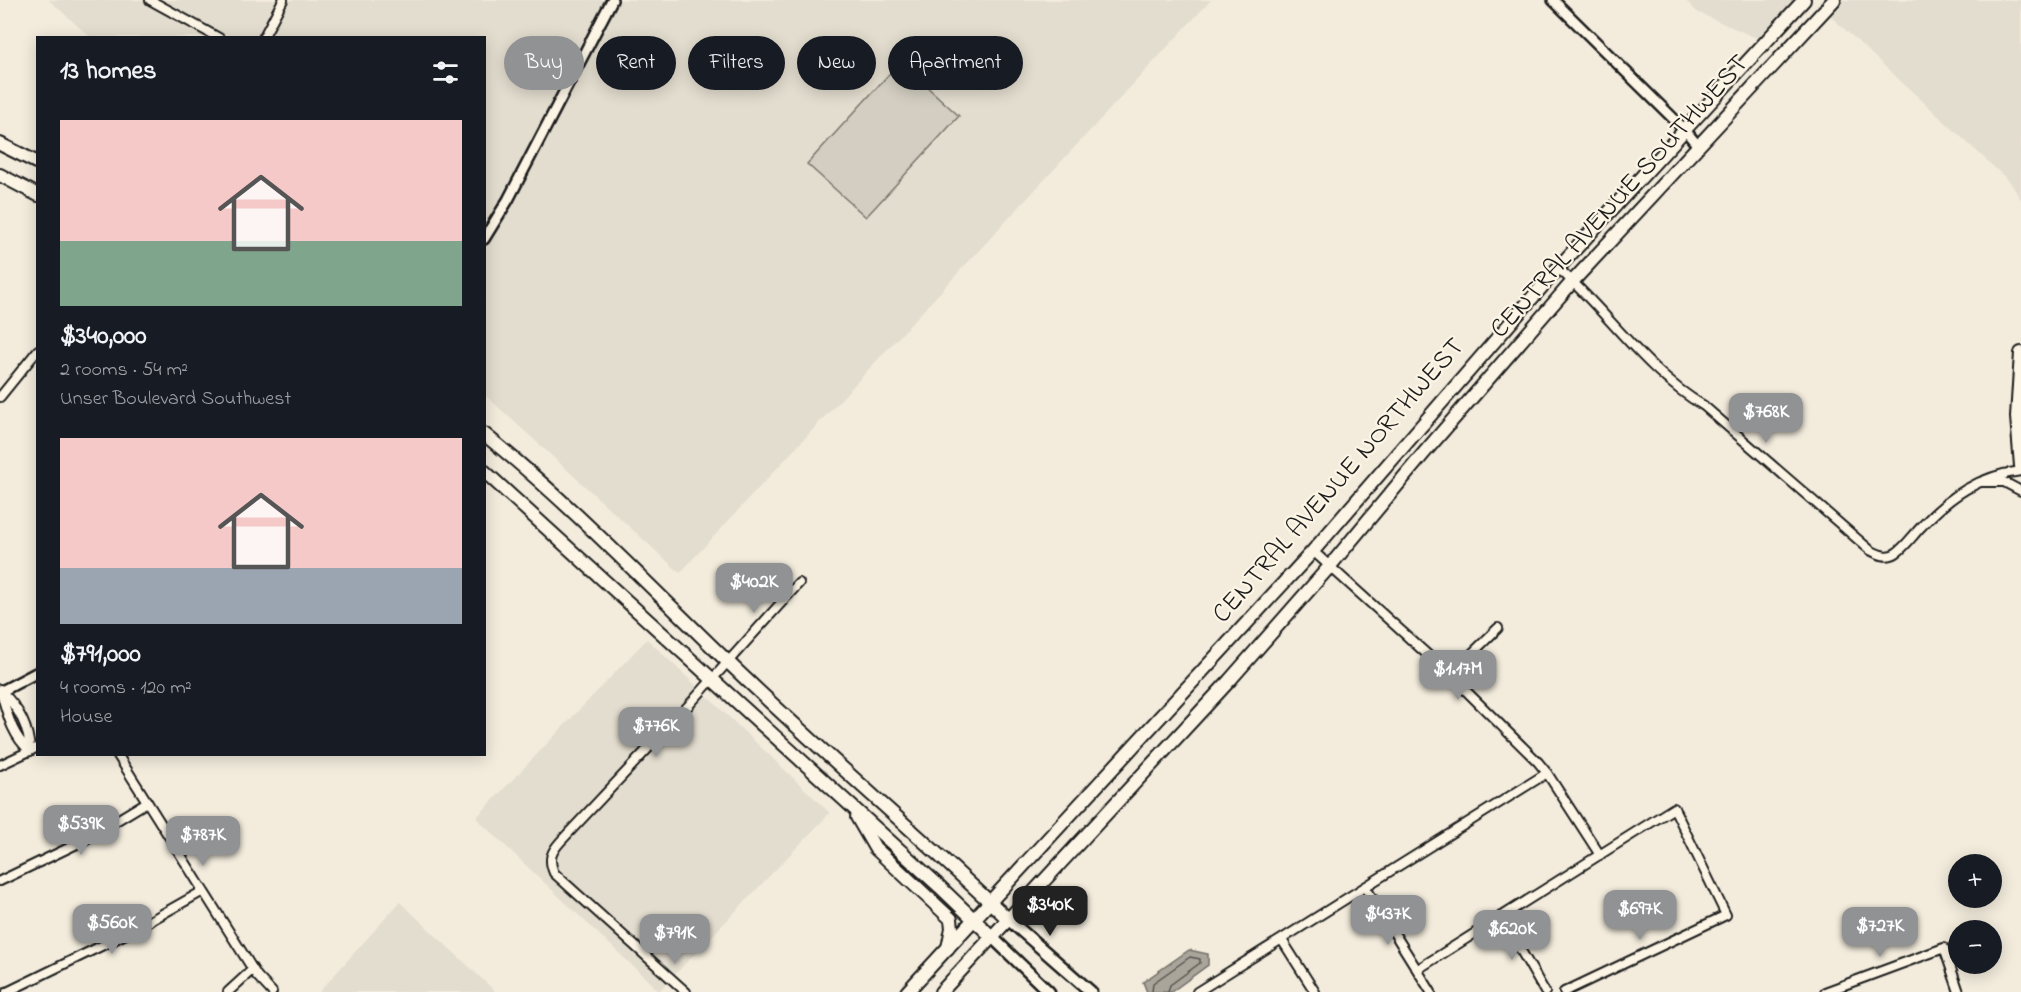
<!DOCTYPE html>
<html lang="en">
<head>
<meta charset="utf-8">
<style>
	body { margin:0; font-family:"Indie Flower",sans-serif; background:#20242c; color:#f1f3f6; height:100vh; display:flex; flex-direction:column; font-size:22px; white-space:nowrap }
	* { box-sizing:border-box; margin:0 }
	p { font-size:20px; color:#9ea1a6 }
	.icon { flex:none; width:33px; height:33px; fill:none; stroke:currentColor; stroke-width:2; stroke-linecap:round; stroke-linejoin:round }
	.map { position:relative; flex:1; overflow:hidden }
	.panel { position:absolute; left:36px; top:36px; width:450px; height:720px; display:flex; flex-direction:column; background:#171b24; border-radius:0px; box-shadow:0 3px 15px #0003 }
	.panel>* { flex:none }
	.hud { position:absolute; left:504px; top:36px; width:570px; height:54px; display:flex; gap:12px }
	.buttons { position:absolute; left:1948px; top:854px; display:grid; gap:12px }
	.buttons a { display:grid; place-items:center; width:54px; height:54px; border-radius:50%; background:#171b24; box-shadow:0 3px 15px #0003; font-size:30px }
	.price { position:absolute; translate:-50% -51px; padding:0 14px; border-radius:12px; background:#919294; color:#fff; font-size:20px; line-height:39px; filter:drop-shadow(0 2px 3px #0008) }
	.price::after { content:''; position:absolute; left:50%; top:36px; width:18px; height:14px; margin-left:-9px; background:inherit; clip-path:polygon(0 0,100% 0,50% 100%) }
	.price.on { background:#222; color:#fff }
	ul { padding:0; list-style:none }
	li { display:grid; align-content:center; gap:12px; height:318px; padding:0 24px }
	li span { display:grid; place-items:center; height:186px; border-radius:0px; color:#555 }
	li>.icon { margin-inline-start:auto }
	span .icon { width:108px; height:108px; fill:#fffc; stroke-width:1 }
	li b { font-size:26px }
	h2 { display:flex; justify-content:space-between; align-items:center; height:72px; padding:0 24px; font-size:26px }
	.chip { padding:0 21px; border-radius:27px; background:#171b24; box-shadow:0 3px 15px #0003; font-size:21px; line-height:54px }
	.chip.on { background:#919294; color:#fff }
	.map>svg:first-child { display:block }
	.built { fill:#e3ddcf }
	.green { fill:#d3cec1; stroke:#78756e; stroke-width:1.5 }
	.water { fill:#aaa59b; stroke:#716e68; stroke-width:1.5 }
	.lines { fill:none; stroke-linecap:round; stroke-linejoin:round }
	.shore { stroke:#55534f; stroke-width:1.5 }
	.minor-casing { stroke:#1c1c1c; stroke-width:12 }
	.tertiary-casing { stroke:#1c1c1c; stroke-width:14 }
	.secondary-casing { stroke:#1c1c1c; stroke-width:15 }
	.primary-casing { stroke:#1c1c1c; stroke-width:16 }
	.minor { stroke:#fcf5e5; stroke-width:8 }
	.tertiary { stroke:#fcf5e5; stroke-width:9 }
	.secondary { stroke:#fcf5e5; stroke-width:10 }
	.primary { stroke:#fcf5e5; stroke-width:12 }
	.labels { text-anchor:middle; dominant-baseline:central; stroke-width:4.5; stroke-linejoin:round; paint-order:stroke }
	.street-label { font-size:27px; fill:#1c1c1c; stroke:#fcf5e5 }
</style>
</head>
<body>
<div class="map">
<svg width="2021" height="992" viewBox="0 0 2021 992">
	<rect width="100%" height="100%" fill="#f3ecdd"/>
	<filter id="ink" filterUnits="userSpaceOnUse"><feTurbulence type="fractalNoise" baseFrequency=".0167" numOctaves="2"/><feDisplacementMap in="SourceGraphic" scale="12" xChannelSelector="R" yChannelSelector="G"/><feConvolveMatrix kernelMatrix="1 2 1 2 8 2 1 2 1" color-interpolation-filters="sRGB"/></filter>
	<g filter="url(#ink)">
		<g class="built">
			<path d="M49,0H1211L680,573L485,395L484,38L90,37Z"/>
			<path d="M1685,0H1793L1759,39L1697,12Z"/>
			<path d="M1840,0H2021V200L2010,182L1827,13Z"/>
			<path d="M647,639L830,813L659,991L476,818Z"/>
			<path d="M400,902L496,992H319Z"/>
		</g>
		<path class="green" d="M900,62L959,116L866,217L807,164Z"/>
		<path class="water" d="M1189,950L1208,954V965L1171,992H1147L1143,982Z"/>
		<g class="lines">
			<path class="shore" d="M1152,992L1153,983L1190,957L1200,959V963L1170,985L1168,992"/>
			<g class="minor-casing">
				<g id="minor">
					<path d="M150,0L219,38"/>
					<path d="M263,38L283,0"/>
					<path d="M1558,268C1608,312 1646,372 1704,406L1870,550C1878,554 1887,559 1896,553C1905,547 1914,534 1922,526C1950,496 1979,476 2021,471"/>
					<path d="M0,397L38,350"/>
					<path d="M1982,482H2004L2021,491"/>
					<path d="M1313,551L1450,675L1538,762L1547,773L1600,855"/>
					<path d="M1450,675L1498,628"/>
					<path d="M0,689C7,712 11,735 30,751"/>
					<path d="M1,691C18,707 29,728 30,751"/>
					<path d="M117,754L257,976L272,992"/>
					<path d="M0,765L38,747"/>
					<path d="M0,881L81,842L147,802"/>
					<path d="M1366,888L1431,992"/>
					<path d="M1501,916L1545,992"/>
					<path d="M1282,940L1315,992"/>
					<path d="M1418,969L1674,808L1726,915L1564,992"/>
					<path d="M7,992L134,930L203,891"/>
					<path d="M228,992L252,970"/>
					<path d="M686,992L554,873C548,859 551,852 561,841L689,705L799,583"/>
					<path d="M1197,992L1547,773"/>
					<path d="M1825,992L1944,948L1959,992"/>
				</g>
			</g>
			<g class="tertiary-casing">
				<g id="tertiary">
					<path d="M1553,0L1685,130L1698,146"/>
					<path d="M484,239L508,200L612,0"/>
					<path d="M0,692L38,672"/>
				</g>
			</g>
			<g class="secondary-casing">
				<g id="secondary">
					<path d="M1009,920L1091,992"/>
					<path d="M992,937L1049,992"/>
				</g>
			</g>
			<g class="primary-casing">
				<g id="primary">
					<path d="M0,144L38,163"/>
					<path d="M0,175L38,195"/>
					<path d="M2021,353L2017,417L2021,466"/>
					<path d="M484,434C571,504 647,584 727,661C819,750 916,832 1009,920"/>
					<path d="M484,471L940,887L992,937"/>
					<path d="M857,817L875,848L951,919L952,928L948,948"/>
					<path d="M907,992L1313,551L1558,268L1804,0"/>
					<path d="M941,992L1229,681L1330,566L1424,453L1573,281L1834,0"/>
				</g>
			</g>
			<use href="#minor" class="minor"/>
			<use href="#tertiary" class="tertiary"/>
			<use href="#secondary" class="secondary"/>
			<use href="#primary" class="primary"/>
		</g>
	</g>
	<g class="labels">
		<g class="street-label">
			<text transform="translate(1620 197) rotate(-48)">CENTRAL AVENUE SOUTHWEST</text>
			<text transform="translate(1339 481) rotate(-49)">CENTRAL AVENUE NORTHWEST</text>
		</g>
	</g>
</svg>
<div class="buttons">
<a>+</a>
<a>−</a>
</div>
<b class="price" style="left:1766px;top:444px">$768K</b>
<b class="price" style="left:754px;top:614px">$402K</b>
<b class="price" style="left:1458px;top:701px">$1.17M</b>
<b class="price" style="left:656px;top:758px">$776K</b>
<b class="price" style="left:81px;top:856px">$539K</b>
<b class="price" style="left:203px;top:867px">$787K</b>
<b class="price on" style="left:1050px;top:937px">$340K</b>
<b class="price" style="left:1640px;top:941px">$697K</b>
<b class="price" style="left:1388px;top:946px">$437K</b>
<b class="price" style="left:112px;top:955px">$560K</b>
<b class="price" style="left:1880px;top:958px">$727K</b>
<b class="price" style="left:1512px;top:961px">$620K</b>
<b class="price" style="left:675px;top:965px">$791K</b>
<div class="hud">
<a class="chip on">Buy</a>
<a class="chip">Rent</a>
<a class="chip">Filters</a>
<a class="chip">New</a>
<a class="chip">Apartment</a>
</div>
<section class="panel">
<h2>13 homes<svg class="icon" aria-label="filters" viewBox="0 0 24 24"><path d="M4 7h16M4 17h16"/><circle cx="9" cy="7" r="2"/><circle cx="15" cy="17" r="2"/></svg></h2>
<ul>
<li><span style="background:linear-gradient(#f6c9c9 65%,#7fa58c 0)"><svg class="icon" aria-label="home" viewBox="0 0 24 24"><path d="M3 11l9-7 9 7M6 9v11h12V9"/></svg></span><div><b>$340,000</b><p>2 rooms · 54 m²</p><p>Unser Boulevard Southwest</p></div></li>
<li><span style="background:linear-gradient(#f6c9c9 70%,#9aa5b1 0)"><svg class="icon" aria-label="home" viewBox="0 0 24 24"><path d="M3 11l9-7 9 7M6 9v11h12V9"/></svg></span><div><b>$791,000</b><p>4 rooms · 120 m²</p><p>House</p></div></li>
</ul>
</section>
</div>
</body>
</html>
